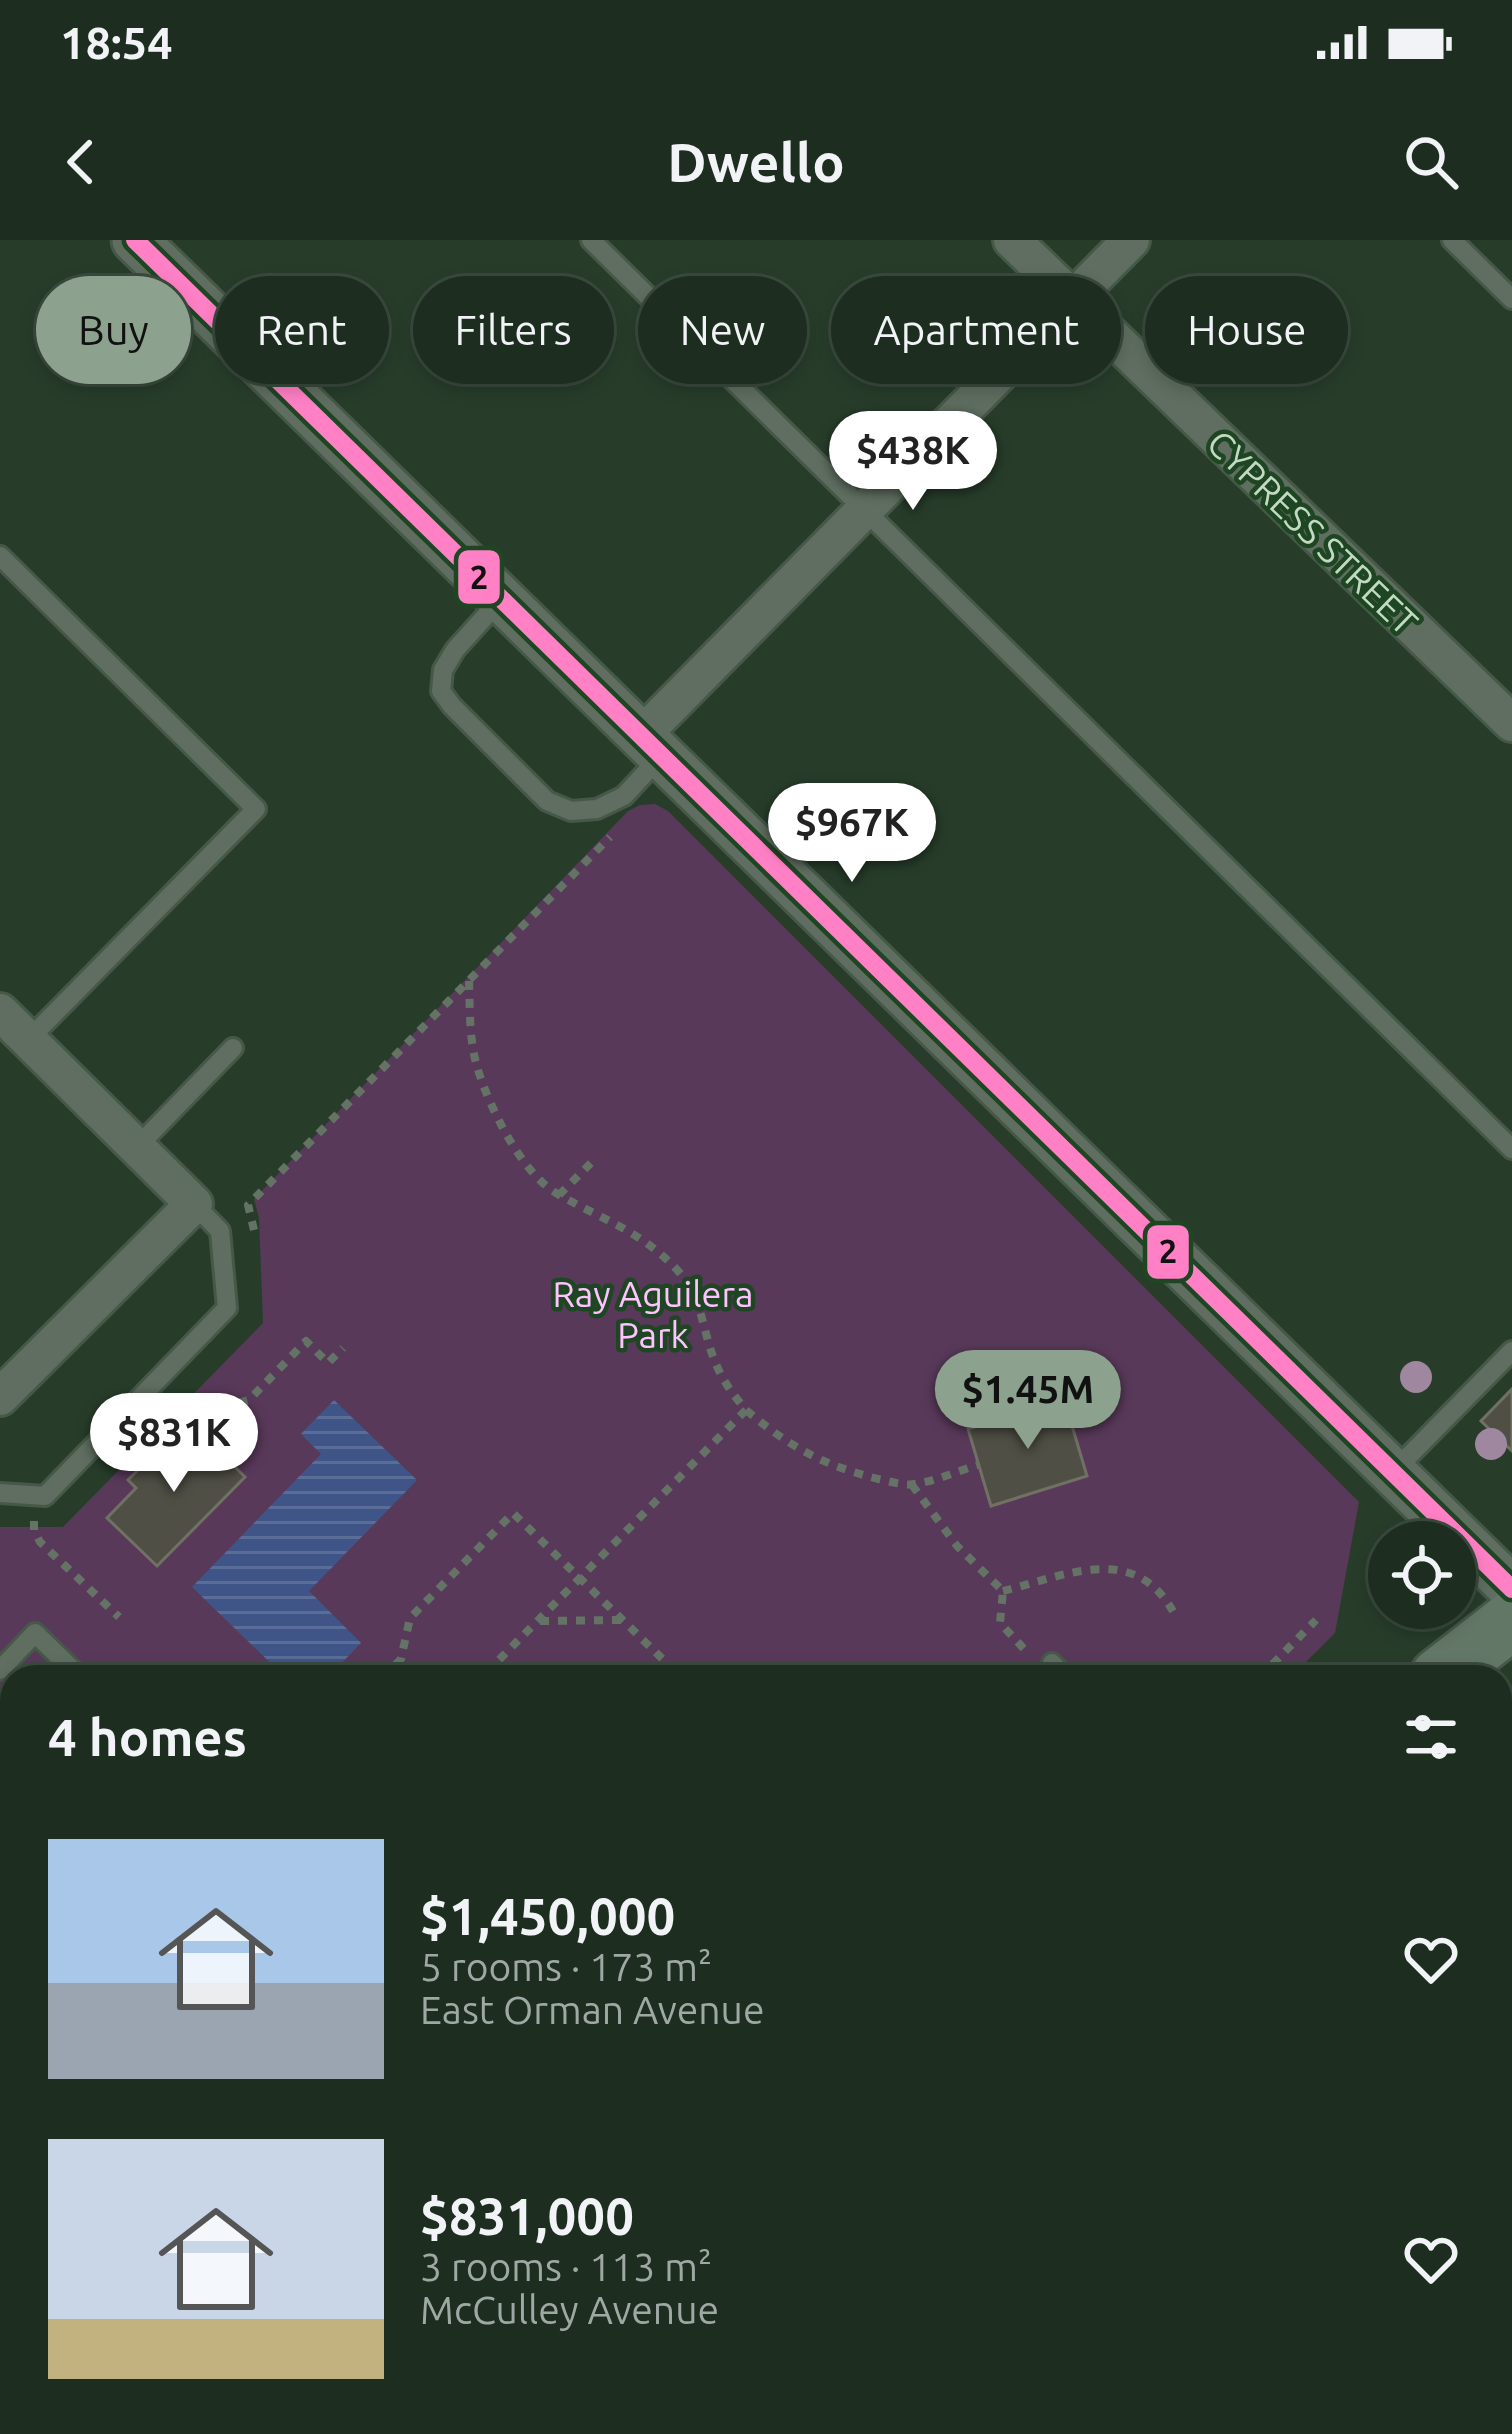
<!DOCTYPE html>
<html lang="en">
<head>
<meta charset="utf-8">
<style>
	body { margin:0; font-family:Ubuntu,sans-serif; background:#253629; color:#f1f3f6; height:100vh; display:flex; flex-direction:column; font-size:45px; white-space:nowrap }
	* { box-sizing:border-box; margin:0 }
	p { font-size:39px; color:#a0a8a5 }
	.icon { flex:none; width:66px; height:66px; fill:none; stroke:currentColor; stroke-width:2; stroke-linecap:round; stroke-linejoin:round }
	.map { position:relative; flex:1; overflow:hidden }
	.details { position:absolute; left:0px; top:1425px; width:1512px; height:771px; display:flex; flex-direction:column; background:#1d2e20; border-radius:36px 36px 0 0; box-shadow:0 6px 18px #0003,0 0 0 3px #3b4a3e }
	.details>* { flex:none }
	.banner { position:absolute; left:36px; top:36px; width:1440px; height:108px; display:flex; gap:24px }
	.controls { position:absolute; left:1368px; top:1281px; display:grid; gap:24px }
	.controls a { display:grid; place-items:center; width:108px; height:108px; border-radius:50%; background:#1d2e20; box-shadow:0 6px 18px #0003,0 0 0 3px #3b4a3e; font-size:60px }
	.price { position:absolute; translate:-50% -102px; padding:0 27px; border-radius:42px; background:#fff; color:#222; font-size:39px; line-height:78px; filter:drop-shadow(0 3px 6px #0008) }
	.price::after { content:''; position:absolute; left:50%; top:72px; width:36px; height:27px; margin-left:-18px; background:inherit; clip-path:polygon(0 0,100% 0,50% 100%) }
	.price.active { background:#8ca28e; color:#111 }
	ul { padding:0; list-style:none }
	li { display:flex; align-items:center; gap:36px; height:300px; padding:0 48px }
	li span { display:grid; place-items:center; flex:none; width:336px; height:240px; border-radius:0px; color:#555 }
	li>.icon { margin-inline-start:auto }
	span .icon { width:144px; height:144px; fill:#fffc; stroke-width:1 }
	li b { font-size:51px }
	h2 { display:flex; justify-content:space-between; align-items:center; height:144px; padding:0 48px; font-size:51px }
	.tag { padding:0 42px; border-radius:54px; background:#1d2e20; box-shadow:0 6px 18px #0003,0 0 0 3px #3b4a3e; font-size:42px; line-height:108px }
	.tag.active { background:#8ca28e; color:#111 }
	.status { display:flex; justify-content:space-between; align-items:center; height:84px; padding:0 60px; background:#1d2e20; direction:ltr }
	.status svg { height:33px; fill:currentColor }
	header { display:flex; justify-content:space-between; align-items:center; height:156px; padding:0 48px; background:#1d2e20; font-size:54px; font-weight:600 }
	.map>svg:first-child { display:block }
	.park { fill:#59395a }
	.water { fill:url(#water-rules) }
	.building { fill:#4f4f45; stroke:#717065; stroke-width:3 }
	.lines { fill:none; stroke-linecap:round; stroke-linejoin:round }
	.service-casing { stroke:#465948; stroke-width:24 }
	.minor-casing { stroke:#465948; stroke-width:42 }
	.tertiary-casing { stroke:#465948; stroke-width:51 }
	.primary-casing { stroke:#465948; stroke-width:63 }
	.path { stroke:#647366; stroke-width:8; stroke-dasharray:9 9; stroke-linecap:butt }
	.service { stroke:#5f6e60; stroke-width:18 }
	.minor { stroke:#5f6e60; stroke-width:36 }
	.tertiary { stroke:#5f6e60; stroke-width:45 }
	.primary { stroke:#637766; stroke-width:57 }
	.bus-1-casing { stroke:#1e4623; stroke-width:27 }
	.bus-1 { stroke:#ff80c5; stroke-width:18 }
	.tree { fill:#9e879f }
	.labels { text-anchor:middle; dominant-baseline:central; stroke-width:9; stroke-linejoin:round; paint-order:stroke }
	.street-label { font-size:36px; fill:#c3d9c4; stroke:#1e4623 }
	.park-label { font-size:36px; fill:#ffc3fe; stroke:#1e4623 }
	.line-badge { stroke:#1e4623; stroke-width:4.5 }
	.pale-badge-label { font-size:33px; text-anchor:middle; font-weight:bold; fill:#111 }
</style>
</head>
<body>
<div class="status"><b>18:54</b><svg viewBox="0 0 49 12"><path d="M0 12V9h3v3zM5 12V6h3v6zM10 12V3h3v9zM15 12V0h3v12zM26 1h20v11H26zM47 4h2v5h-2z"/></svg></div>
<header><svg class="icon" aria-label="back" viewBox="0 0 24 24"><path d="M15 5l-7 7 7 7"/></svg>Dwello<svg class="icon" aria-label="search" viewBox="0 0 24 24"><circle cx="10" cy="10" r="6"/><path d="M15 15l6 6"/></svg></header>
<div class="map">
<svg width="1512" height="2194" viewBox="0 0 1512 2194">
	<defs>
		<pattern id="water-rules" width="6" height="5" patternUnits="userSpaceOnUse" patternTransform="scale(3)"><rect width="6" height="5" fill="#3f5588"/><path d="M0 2.5h6" fill="none" stroke="#596d97"/></pattern>
	</defs>
	<rect width="100%" height="100%" fill="#273d2a"/>
	<path class="park" d="M655,564L668,571L1359,1262L1335,1393L1291,1437H12V1615L0,1603V1287H63L263,1083L259,978L254,959L628,571L640,565Z"/>
	<path class="water" d="M334,1160L417,1240L309,1351L361,1403L328,1437H285L192,1347L321,1214L301,1194Z"/>
	<g class="building">
		<path d="M1512,1149V1211L1481,1181Z"/>
		<path d="M1064,1159L1087,1236L991,1266L968,1189Z"/>
		<path d="M195,1188L245,1237L157,1326L107,1278L136,1248L128,1240L162,1206L170,1214Z"/>
		<path d="M1512,1763V2144L1500,2133V1775Z"/>
		<path d="M6,1780L12,1787V1857L0,1869V1786Z"/>
		<path d="M2,1909L7,1914L12,1910V1955L0,1943V1912Z"/>
		<path d="M12,2042V2079L5,2087L0,2082V2054Z"/>
		<path d="M103,2184H163L164,2185L155,2194H113Z"/>
		<path d="M795,2184H832L842,2194H785Z"/>
		<path d="M1144,2184H1229L1219,2194H1154Z"/>
		<path d="M1254,2184H1311L1318,2191L1316,2194H1244Z"/>
	</g>
	<g class="lines">
		<g class="service-casing">
			<g id="service">
				<path d="M591,0L1512,909"/>
				<path d="M1452,0L1512,59"/>
				<path d="M0,316L256,569L28,800"/>
				<path d="M500,360L455,410L443,430L441,451L452,466L547,561L571,571L597,569L624,556L662,515"/>
				<path d="M137,907L233,808"/>
				<path d="M1393,1232L1512,1111"/>
				<path d="M0,1253L45,1256L227,1068L220,991L194,964"/>
				<path d="M1052,1423L1065,1437"/>
				<path d="M0,1430L35,1393L80,1437"/>
				<path d="M1500,1526L1512,1516"/>
				<path d="M0,1604L12,1592"/>
				<path d="M1500,1697L1512,1686"/>
				<path d="M0,2111L12,2122"/>
				<path d="M74,2184L84,2194"/>
				<path d="M410,2184L420,2194"/>
				<path d="M977,2184L987,2194"/>
				<path d="M1020,2184L1034,2194"/>
				<path d="M345,2194L355,2184"/>
				<path d="M1056,2194L1069,2184"/>
			</g>
		</g>
		<g class="minor-casing">
			<g id="minor">
				<path d="M1012,0L1512,483"/>
				<path d="M642,495L1131,0"/>
				<path d="M0,772L194,964L0,1157"/>
				<path d="M0,1657L12,1669"/>
				<path d="M534,2184L544,2194"/>
				<path d="M1446,2184L1456,2194"/>
			</g>
		</g>
		<g class="tertiary-casing">
			<path id="tertiary" d="M135,0L1512,1349"/>
		</g>
		<g class="primary-casing">
			<g id="primary">
				<path d="M1439,1437L1512,1380"/>
				<path d="M637,2194L647,2184"/>
			</g>
		</g>
		<g class="path">
			<path d="M469,741C470,768 469,796 476,823C487,863 520,931 556,953C602,980 641,990 679,1032C703,1058 702,1092 716,1124C723,1141 734,1156 746,1170L482,1437"/>
			<path d="M559,955L595,919"/>
			<path d="M254,990L248,965L610,597"/>
			<path d="M746,1170C791,1208 821,1224 878,1239C889,1241 903,1246 915,1244C936,1241 958,1231 978,1225"/>
			<path d="M153,1187L171,1205L202,1173L249,1160L306,1101L328,1123L343,1108"/>
			<path d="M912,1245L957,1306L1003,1351L1000,1383L1027,1412"/>
			<path d="M34,1281V1290L40,1302L119,1377"/>
			<path d="M1003,1351C1067,1335 1136,1301 1175,1375"/>
			<path d="M540,1381L621,1380"/>
			<path d="M383,1437L401,1419L410,1378L513,1273L681,1437"/>
			<path d="M1260,1437L1316,1380"/>
		</g>
		<use href="#service" class="service"/>
		<use href="#minor" class="minor"/>
		<use href="#tertiary" class="tertiary"/>
		<use href="#primary" class="primary"/>
		<g class="bus-1-casing">
			<path id="bus-1" d="M135,0L1512,1349"/>
		</g>
		<use href="#bus-1" class="bus-1"/>
	</g>
	<g class="tree">
		<circle cx="1416" cy="1137" r="16"/>
		<circle cx="1491" cy="1204" r="16"/>
	</g>
	<g class="labels">
		<g class="street-label">
			<text transform="translate(1313 292) rotate(44)">CYPRESS STREET</text>
		</g>
		<g class="park-label">
			<text x="653" y="1053">Ray Aguilera<tspan x="653" dy="41">Park</tspan></text>
		</g>
	</g>
	<g class="line-badge">
		<rect x="456" y="308" width="46" height="58" rx="12" fill="#ff80c5"/>
		<rect x="1145" y="983" width="46" height="58" rx="12" fill="#ff80c5"/>
	</g>
	<g class="pale-badge-label">
		<text x="479" y="349">2</text>
		<text x="1168" y="1023">2</text>
	</g>
</svg>
<div class="controls">
<a><svg class="icon" aria-label="locate" viewBox="0 0 24 24"><circle cx="12" cy="12" r="6"/><path d="M12 2v4M12 18v4M2 12h4M18 12h4"/></svg></a>
</div>
<b class="price" style="left:913px;top:273px">$438K</b>
<b class="price" style="left:852px;top:645px">$967K</b>
<b class="price active" style="left:1028px;top:1212px">$1.45M</b>
<b class="price" style="left:174px;top:1255px">$831K</b>
<div class="banner">
<a class="tag active">Buy</a>
<a class="tag">Rent</a>
<a class="tag">Filters</a>
<a class="tag">New</a>
<a class="tag">Apartment</a>
<a class="tag">House</a>
</div>
<section class="details">
<h2>4 homes<svg class="icon" aria-label="filters" viewBox="0 0 24 24"><path d="M4 7h16M4 17h16"/><circle cx="9" cy="7" r="2"/><circle cx="15" cy="17" r="2"/></svg></h2>
<ul>
<li><span style="background:linear-gradient(#a9c7e8 60%,#9aa5b1 0)"><svg class="icon" aria-label="home" viewBox="0 0 24 24"><path d="M3 11l9-7 9 7M6 9v11h12V9"/></svg></span><div><b>$1,450,000</b><p>5 rooms · 173 m²</p><p>East Orman Avenue</p></div><svg class="icon" aria-label="heart" viewBox="0 0 24 24"><path d="M12 20l-8-8c-3-5 5-10 8-4 3-6 11-1 8 4z"/></svg></li>
<li><span style="background:linear-gradient(#c9d6e8 75%,#c2b280 0)"><svg class="icon" aria-label="home" viewBox="0 0 24 24"><path d="M3 11l9-7 9 7M6 9v11h12V9"/></svg></span><div><b>$831,000</b><p>3 rooms · 113 m²</p><p>McCulley Avenue</p></div><svg class="icon" aria-label="heart" viewBox="0 0 24 24"><path d="M12 20l-8-8c-3-5 5-10 8-4 3-6 11-1 8 4z"/></svg></li>
</ul>
</section>
</div>
</body>
</html>
